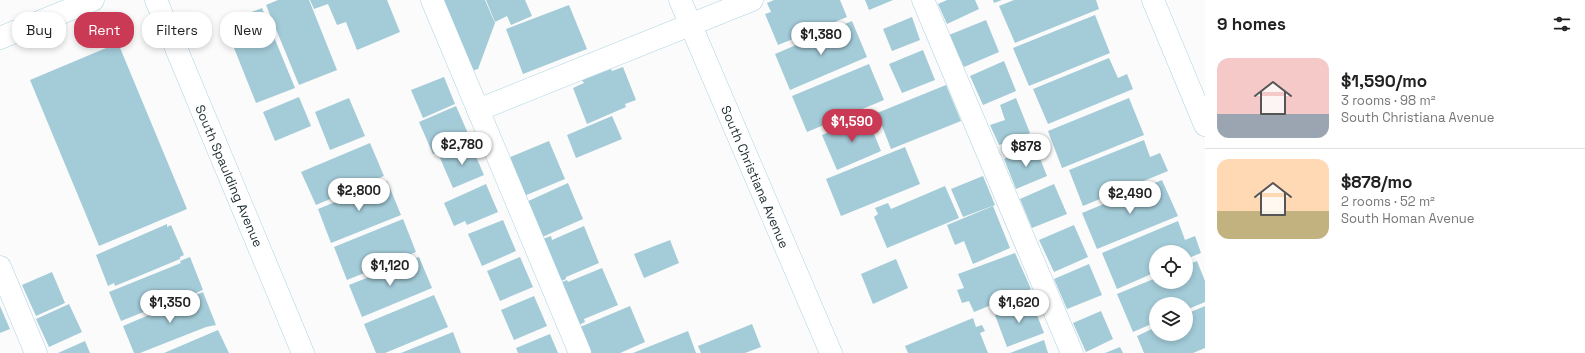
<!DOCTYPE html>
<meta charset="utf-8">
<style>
body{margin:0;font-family:"Space Grotesk",sans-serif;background:#f2f2f2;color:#222;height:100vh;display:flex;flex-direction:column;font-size:15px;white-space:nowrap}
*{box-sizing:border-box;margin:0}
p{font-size:13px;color:#767676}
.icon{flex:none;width:22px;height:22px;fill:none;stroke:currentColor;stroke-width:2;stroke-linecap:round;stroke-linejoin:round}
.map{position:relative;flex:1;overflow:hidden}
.drawer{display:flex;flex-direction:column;background:#fff;width:380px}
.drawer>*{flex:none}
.top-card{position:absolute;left:12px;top:12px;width:380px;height:36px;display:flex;gap:8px}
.fabs{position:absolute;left:1149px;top:245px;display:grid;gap:8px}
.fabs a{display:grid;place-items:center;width:44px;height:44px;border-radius:50%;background:#fff;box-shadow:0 2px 6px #0003;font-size:20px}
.price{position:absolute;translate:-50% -34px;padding:0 9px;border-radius:14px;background:#fff;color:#222;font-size:13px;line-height:26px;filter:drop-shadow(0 1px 2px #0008)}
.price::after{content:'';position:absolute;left:50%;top:24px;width:12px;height:9px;margin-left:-6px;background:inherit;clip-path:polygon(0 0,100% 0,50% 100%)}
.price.on{background:#ca3a55;color:#fff}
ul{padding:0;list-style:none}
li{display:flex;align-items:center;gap:12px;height:100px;padding:0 12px}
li+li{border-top:1px solid #e0e0e0}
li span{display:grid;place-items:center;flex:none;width:112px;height:80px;border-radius:12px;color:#555}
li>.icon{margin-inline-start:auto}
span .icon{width:48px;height:48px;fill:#fffc;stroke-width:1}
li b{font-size:17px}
h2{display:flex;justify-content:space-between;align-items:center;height:48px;padding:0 12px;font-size:17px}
.tag{padding:0 14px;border-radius:16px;background:#fff;box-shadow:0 2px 6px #0003;font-size:14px;line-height:36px}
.tag.on{background:#ca3a55;color:#fff}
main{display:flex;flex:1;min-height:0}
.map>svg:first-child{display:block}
</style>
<main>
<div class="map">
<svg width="1205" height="353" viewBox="0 0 1205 353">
<rect width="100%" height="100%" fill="#fbfbfb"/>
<g fill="#a3cbd8">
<path d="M 278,0 L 309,0 L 337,70 L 299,85 L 266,5 Z"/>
<path d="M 310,0 L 387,0 L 400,32 L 357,50 L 346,22 L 337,25 L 328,4 L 314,9 Z"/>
<path d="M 442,0 L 485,0 L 495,23 L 478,69 L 471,71 Z"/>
<path d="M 486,0 L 525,0 L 532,16 L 511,25 L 507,16 L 495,22 Z"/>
<path d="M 774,0 L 840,0 L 847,17 L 778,45 L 765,14 L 771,12 L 767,3 Z"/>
<path d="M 865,0 L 893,0 L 869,10 Z"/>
<path d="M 947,0 L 975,0 L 979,9 L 947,24 L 938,4 Z"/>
<path d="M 993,0 L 1002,0 L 994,3 Z"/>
<path d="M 1014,0 L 1096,0 L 1099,9 L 1015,43 L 999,6 Z"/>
<path d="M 569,5 L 587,49 L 523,74 L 506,29 Z"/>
<path d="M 262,8 L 295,88 L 256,103 L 224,23 Z"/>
<path d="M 1095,15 L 1110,53 L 1029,86 L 1013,48 Z"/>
<path d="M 912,17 L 920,40 L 892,51 L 883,29 Z"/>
<path d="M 986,20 L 999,52 L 964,67 L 949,35 Z"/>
<path d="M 852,21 L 867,57 L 790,90 L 775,54 Z"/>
<path d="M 118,43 L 187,209 L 99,246 L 30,80 Z"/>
<path d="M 923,50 L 935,80 L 902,93 L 889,64 Z"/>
<path d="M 1109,58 L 1118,78 L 1127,74 L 1133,89 L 1048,124 L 1033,89 Z"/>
<path d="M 1004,61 L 1016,91 L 983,105 L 970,76 Z"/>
<path d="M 869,64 L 884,100 L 807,132 L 792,96 Z"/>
<path d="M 623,67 L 636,100 L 625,104 L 626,107 L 587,124 L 573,88 L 584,83 L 582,80 L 611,69 L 612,71 Z"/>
<path d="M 444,77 L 455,104 L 423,118 L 411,90 Z"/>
<path d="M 946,85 L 961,121 L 891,149 L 877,113 Z"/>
<path d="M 299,97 L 311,126 L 275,141 L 263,112 Z"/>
<path d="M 349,98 L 365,136 L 330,150 L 315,112 Z"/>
<path d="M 1016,98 L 1030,133 L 999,145 L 990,125 L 1005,120 L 1000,105 Z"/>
<path d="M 1129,98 L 1144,135 L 1062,168 L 1048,131 Z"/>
<path d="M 456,106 L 470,138 L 433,154 L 419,122 Z"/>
<path d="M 612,116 L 622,139 L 576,158 L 567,135 Z"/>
<path d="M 867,117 L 881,151 L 837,170 L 822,135 Z"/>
<path d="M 1144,140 L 1150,157 L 1160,153 L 1168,171 L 1083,206 L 1069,170 Z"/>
<path d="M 549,141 L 565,179 L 524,196 L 508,158 Z"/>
<path d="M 370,143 L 384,176 L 316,205 L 301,172 Z"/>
<path d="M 471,145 L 484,175 L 453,188 L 440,158 Z"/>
<path d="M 1035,146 L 1047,176 L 1016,189 L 1004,159 Z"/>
<path d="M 905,147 L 920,184 L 841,216 L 826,179 Z"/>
<path d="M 983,176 L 995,205 L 963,217 L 951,189 Z"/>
<path d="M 1162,180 L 1178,216 L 1097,249 L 1082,213 Z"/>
<path d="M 387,181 L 401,215 L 331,243 L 318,209 Z"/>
<path d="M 568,183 L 583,219 L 540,238 L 524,203 Z"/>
<path d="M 486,184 L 498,212 L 467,225 L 465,221 L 454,226 L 444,203 Z"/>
<path d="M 1054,184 L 1067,214 L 1032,228 L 1020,199 Z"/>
<path d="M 945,186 L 959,218 L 887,248 L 874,217 L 878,214 L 875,208 L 888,203 L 891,209 Z"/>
<path d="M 993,206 L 1010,248 L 973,264 L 964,241 L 955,245 L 947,225 Z"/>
<path d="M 403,219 L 416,252 L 347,280 L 334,247 Z"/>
<path d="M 503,220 L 516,251 L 482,266 L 468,234 Z"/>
<path d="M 1178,221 L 1185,240 L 1195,236 L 1201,253 L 1186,259 L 1186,252 L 1156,252 L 1156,272 L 1117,289 L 1102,253 Z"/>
<path d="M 167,224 L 167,227 L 171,225 L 184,255 L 180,257 L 180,259 L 115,286 L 114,283 L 108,286 L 96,255 Z"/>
<path d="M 1074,225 L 1088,257 L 1054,272 L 1039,240 Z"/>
<path d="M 584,226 L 599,263 L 566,277 L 566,279 L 559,282 L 540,240 L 551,236 L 552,240 Z"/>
<path d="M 670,240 L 679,263 L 644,278 L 634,254 Z"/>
<path d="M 1015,253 L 1031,289 L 974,312 L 969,301 L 962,303 L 957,290 L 964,288 L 958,274 Z"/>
<path d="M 190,257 L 203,290 L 191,295 L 191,293 L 121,321 L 109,292 L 181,263 L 180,261 Z"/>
<path d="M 419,257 L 432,288 L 362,317 L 349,285 Z"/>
<path d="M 520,257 L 533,287 L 500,301 L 487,271 Z"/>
<path d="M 896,259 L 908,288 L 873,304 L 861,274 Z"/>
<path d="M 1197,261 L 1205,281 L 1205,302 L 1186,310 L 1186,304 L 1156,304 L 1156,322 L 1133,332 L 1117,294 L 1156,278 L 1156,282 L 1186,282 L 1186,265 Z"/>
<path d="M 1089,264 L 1102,295 L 1067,309 L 1054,279 Z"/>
<path d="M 602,268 L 618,305 L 584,319 L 585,322 L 577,326 L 560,283 L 567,280 L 568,282 Z"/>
<path d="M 52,272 L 65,303 L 36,316 L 22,285 Z"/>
<path d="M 203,292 L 216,325 L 206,327 L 140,353 L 134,353 L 123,326 Z"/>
<path d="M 434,295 L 448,327 L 385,353 L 376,353 L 364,324 Z"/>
<path d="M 534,296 L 547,326 L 514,340 L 501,310 Z"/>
<path d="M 1031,300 L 1044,333 L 1007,347 L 995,315 Z"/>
<path d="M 69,304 L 82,332 L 49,347 L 36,319 Z"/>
<path d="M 0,306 L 10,329 L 0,333 Z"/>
<path d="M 630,306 L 645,342 L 620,353 L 588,353 L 580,327 Z"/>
<path d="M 1205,306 L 1205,348 L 1193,353 L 1144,353 L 1137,336 L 1156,327 L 1156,334 L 1186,334 L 1186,314 Z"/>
<path d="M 1101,311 L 1113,339 L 1086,352 L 1073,323 Z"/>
<path d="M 973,318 L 976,327 L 982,325 L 985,331 L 980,333 L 988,353 L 908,353 L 905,346 Z"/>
<path d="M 752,324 L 761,347 L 745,353 L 701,353 L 698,346 Z"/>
<path d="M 218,330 L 229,353 L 164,353 Z"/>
<path d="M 688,331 L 696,353 L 633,353 Z"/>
<path d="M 453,332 L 461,353 L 401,353 Z"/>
<path d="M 550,334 L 558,353 L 518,353 L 516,348 Z"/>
<path d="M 1044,340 L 1048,353 L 1010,353 Z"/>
<path d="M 85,341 L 90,353 L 58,353 Z"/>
<path d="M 1120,347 L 1123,353 L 1105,353 Z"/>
</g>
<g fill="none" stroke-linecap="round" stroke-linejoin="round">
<defs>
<g id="minor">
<path d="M 156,0 L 303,353"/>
<path d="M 432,0 L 580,353"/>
<path d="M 680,0 L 831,353"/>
<path d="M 923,0 L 1072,353"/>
<path d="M 1153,0 L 1205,125"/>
<path d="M 478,110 L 752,0"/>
<path d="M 0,267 L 36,353"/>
</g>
<path id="major" d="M 0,38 L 93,0"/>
</defs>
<use href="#minor" stroke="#abd3e1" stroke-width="23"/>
<use href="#major" stroke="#abd3e1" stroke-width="23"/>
<use href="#minor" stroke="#fff" stroke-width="22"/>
<use href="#major" stroke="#fff" stroke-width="22"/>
</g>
<g text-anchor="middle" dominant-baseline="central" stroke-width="3" stroke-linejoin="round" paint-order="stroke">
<g font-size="13" fill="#1a2a2f" stroke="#fff">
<text transform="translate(229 176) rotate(67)">South Spaulding Avenue</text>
<text transform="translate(755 177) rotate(67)">South Christiana Avenue</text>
</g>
</g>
</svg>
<div class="fabs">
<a><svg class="icon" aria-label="locate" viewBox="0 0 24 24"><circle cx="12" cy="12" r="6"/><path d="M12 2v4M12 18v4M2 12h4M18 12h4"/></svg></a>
<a><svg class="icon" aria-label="layers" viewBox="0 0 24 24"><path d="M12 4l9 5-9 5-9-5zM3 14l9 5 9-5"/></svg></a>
</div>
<b class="price" style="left:821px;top:56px">$1,380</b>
<b class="price on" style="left:852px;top:143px">$1,590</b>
<b class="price" style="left:462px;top:166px">$2,780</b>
<b class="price" style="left:1026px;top:168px">$878</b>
<b class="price" style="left:359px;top:212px">$2,800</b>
<b class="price" style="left:1130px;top:215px">$2,490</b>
<b class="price" style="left:390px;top:287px">$1,120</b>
<b class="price" style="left:170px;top:324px">$1,350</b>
<b class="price" style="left:1019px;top:324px">$1,620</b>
<div class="top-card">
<a class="tag">Buy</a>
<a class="tag on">Rent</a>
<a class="tag">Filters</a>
<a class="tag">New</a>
</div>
</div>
<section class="drawer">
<h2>9 homes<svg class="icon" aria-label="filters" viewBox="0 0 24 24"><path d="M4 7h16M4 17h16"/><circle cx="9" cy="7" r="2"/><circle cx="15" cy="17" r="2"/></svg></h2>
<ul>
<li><span style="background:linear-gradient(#f6c9c9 70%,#9aa5b1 0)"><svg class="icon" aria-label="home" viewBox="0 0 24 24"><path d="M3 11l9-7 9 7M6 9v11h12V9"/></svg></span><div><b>$1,590/mo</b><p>3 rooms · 98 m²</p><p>South Christiana Avenue</p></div></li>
<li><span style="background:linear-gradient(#ffd9b3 65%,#c2b280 0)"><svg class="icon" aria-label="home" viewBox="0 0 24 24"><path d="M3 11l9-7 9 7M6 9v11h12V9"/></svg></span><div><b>$878/mo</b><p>2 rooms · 52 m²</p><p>South Homan Avenue</p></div></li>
</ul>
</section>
</main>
